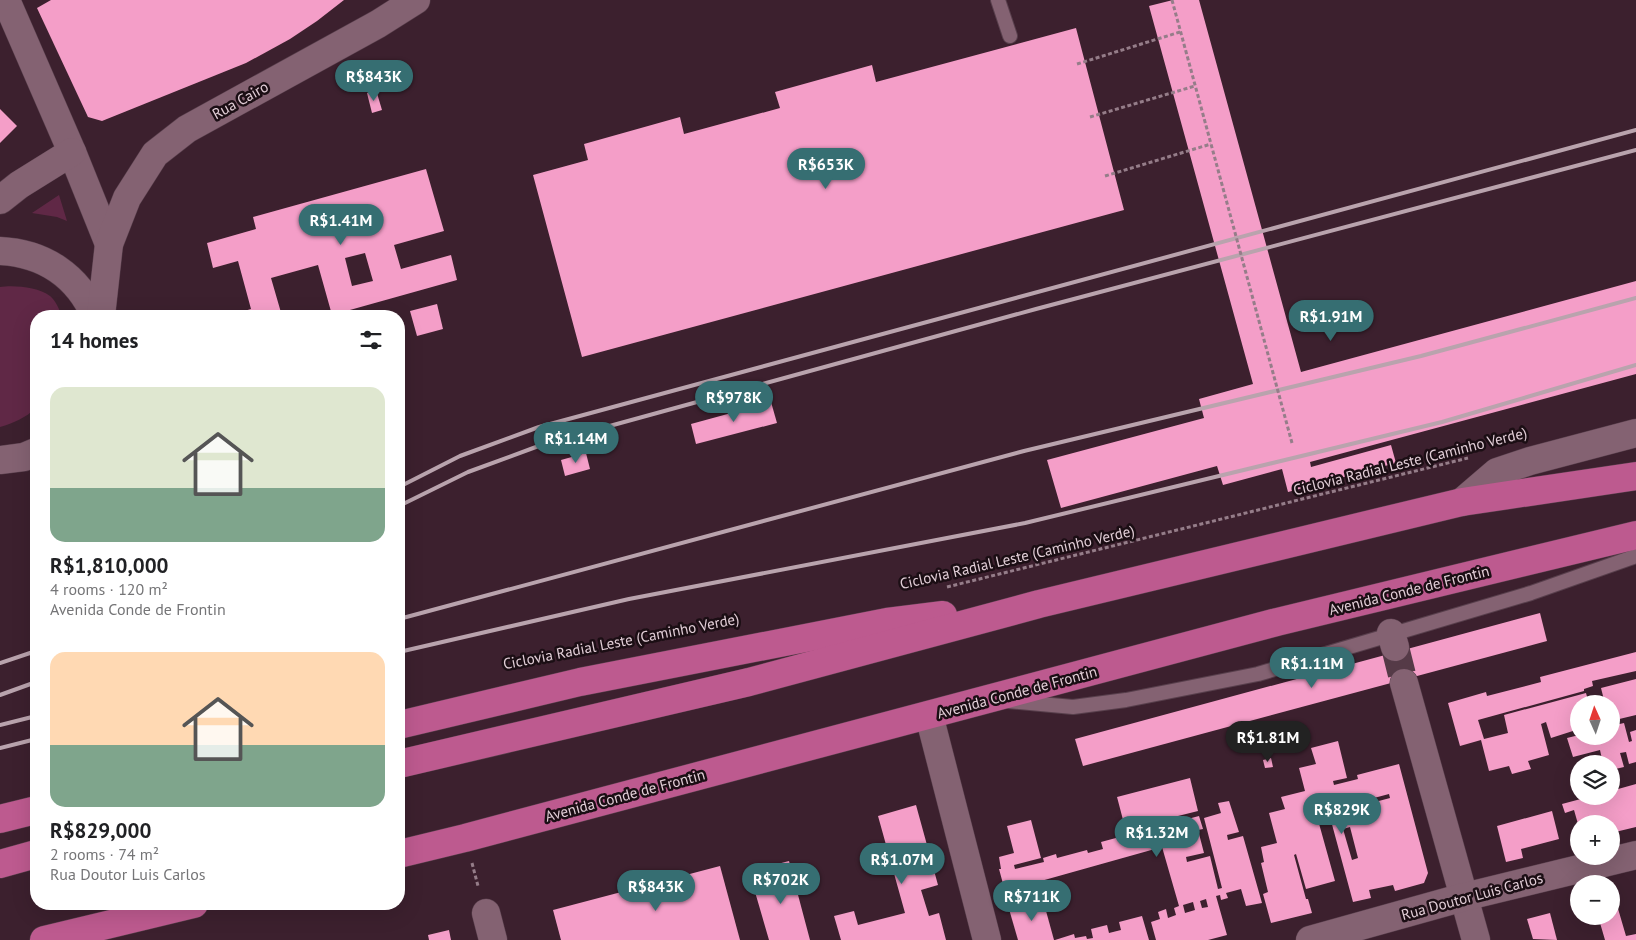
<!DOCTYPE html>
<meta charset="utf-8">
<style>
body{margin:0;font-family:"PT Sans",sans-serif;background:#f2f2f2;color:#202124;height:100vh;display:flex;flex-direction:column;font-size:19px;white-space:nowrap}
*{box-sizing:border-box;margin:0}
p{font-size:16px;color:#757577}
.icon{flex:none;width:28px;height:28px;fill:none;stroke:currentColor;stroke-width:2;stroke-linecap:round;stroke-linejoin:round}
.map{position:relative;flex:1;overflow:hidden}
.panel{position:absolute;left:30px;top:310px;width:375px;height:600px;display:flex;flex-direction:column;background:#fff;border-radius:20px;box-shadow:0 5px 20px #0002}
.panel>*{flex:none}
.needle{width:32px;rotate:357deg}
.controls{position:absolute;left:1570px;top:695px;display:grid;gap:10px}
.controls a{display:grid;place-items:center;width:50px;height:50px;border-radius:50%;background:#fff;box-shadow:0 5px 20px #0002;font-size:25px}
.price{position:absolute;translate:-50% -42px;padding:0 11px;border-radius:18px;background:#366e72;color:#fff;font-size:16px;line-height:32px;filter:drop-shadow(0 1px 2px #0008)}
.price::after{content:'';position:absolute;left:50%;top:30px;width:15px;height:11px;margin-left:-8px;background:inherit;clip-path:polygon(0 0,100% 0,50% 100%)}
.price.on{background:#222;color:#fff}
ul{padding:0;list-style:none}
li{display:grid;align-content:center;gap:10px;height:265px;padding:0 20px}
li span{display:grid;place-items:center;height:155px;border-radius:15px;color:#555}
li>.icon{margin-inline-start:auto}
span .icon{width:90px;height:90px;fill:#fffc;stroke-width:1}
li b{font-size:21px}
h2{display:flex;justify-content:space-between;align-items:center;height:60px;padding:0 20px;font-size:21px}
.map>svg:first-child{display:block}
</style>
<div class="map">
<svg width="1636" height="940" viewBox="0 0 1636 940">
<rect width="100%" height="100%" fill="#3c202e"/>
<g fill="#602846">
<path d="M 59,195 L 67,221 L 57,217 L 32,213 Z"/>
<path d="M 0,287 C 14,285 38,287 50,296 C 56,301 59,309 62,316 L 36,316 L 36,408 C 25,418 14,423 0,427 Z"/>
</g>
<g fill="#f49ec8" fill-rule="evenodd">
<path d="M 51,0 L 344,0 L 317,21 L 290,39 L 246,63 L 102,121 L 88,117 L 37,8 Z"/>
<path d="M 1173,0 L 1199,0 L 1301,372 L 1636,281 L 1636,374 L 1310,462 L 1311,467 L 1391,445 L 1396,463 L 1288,492 L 1282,469 L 1223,485 L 1217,466 L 1061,508 L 1047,460 L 1204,418 L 1199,399 L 1253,384 L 1149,6 Z"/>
<path d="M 1076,28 L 1124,210 L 582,357 L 533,175 L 588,160 L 584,144 L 680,117 L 684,134 L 780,108 L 775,92 L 872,65 L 876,82 Z"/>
<path d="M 376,90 L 382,110 L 372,113 L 367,93 Z"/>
<path d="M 0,109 L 17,126 L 0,143 Z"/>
<path d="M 426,169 L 444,231 L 394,245 L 401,269 L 451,255 L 457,280 L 332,315 L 318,265 L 271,278 L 282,316 L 227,316 L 251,309 L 238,261 L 213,268 L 207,243 L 256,229 L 253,217 ZM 365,253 L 373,281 L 352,286 L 345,258 Z"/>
<path d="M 437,304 L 443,329 L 417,336 L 410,311 Z"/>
<path d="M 771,402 L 777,423 L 696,444 L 691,424 Z"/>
<path d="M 586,453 L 590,469 L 565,476 L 561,460 Z"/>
<path d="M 1540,613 L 1547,641 L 1083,766 L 1075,739 Z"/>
<path d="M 1636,652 L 1636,671 L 1592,681 L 1593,686 L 1584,689 L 1584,691 L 1478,720 L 1484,739 L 1508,733 L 1504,715 L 1586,693 L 1589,704 L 1579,704 L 1579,713 L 1572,715 L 1576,730 L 1551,738 L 1546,722 L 1541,724 L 1549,755 L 1528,761 L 1531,769 L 1512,774 L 1509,766 L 1489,771 L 1481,740 L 1460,746 L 1448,703 L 1486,692 L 1487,696 L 1541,682 L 1540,677 Z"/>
<path d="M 1636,679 L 1636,715 L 1611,721 L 1611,704 L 1605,704 L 1601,688 Z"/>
<path d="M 1624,723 L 1629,742 L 1632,741 L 1630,732 L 1636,730 L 1636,762 L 1629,764 L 1626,752 L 1620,753 L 1624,767 L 1611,770 L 1611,764 L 1603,764 L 1600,750 L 1573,757 L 1567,738 L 1579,735 L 1611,736 L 1611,726 Z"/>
<path d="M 1338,741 L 1347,778 L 1333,781 L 1334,785 L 1358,779 L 1357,775 L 1399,764 L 1428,873 L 1424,883 L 1395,891 L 1393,885 L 1369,890 L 1371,898 L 1353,902 L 1330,817 L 1318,820 L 1335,881 L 1306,889 L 1296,854 L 1294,855 L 1306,899 L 1308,899 L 1312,913 L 1271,923 L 1263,894 L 1268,892 L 1261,863 L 1264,862 L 1261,847 L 1277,843 L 1269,813 L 1285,809 L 1281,797 L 1305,791 L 1299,768 L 1316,764 L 1311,748 ZM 1389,794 L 1390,798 L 1345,810 L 1347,816 L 1342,817 L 1340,807 ZM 1350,827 L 1358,858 L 1352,860 L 1343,829 Z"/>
<path d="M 1271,758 L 1273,767 L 1265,768 L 1263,760 Z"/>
<path d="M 1190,778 L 1198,811 L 1174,817 L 1176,822 L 1199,816 L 1203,829 L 1198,830 L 1204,853 L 1186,857 L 1187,862 L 1210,856 L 1218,889 L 1222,888 L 1204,818 L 1221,813 L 1218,803 L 1229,801 L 1239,832 L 1227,835 L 1228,840 L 1243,836 L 1262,903 L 1246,906 L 1241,889 L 1226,893 L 1228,898 L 1221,900 L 1220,895 L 1216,896 L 1227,935 L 1208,940 L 1156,940 L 1151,922 L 1160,919 L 1158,912 L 1166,909 L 1168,918 L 1176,915 L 1174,908 L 1179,906 L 1162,847 L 1005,891 L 999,869 L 1001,869 L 999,857 L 1014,853 L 1007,826 L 1031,820 L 1041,858 L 1014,865 L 1015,869 L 1044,862 L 1043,858 L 1056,854 L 1057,858 L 1087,850 L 1088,853 L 1103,849 L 1101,842 L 1127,835 L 1117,797 ZM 1206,899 L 1208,907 L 1202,908 L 1200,901 ZM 1193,902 L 1195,910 L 1185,913 L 1183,905 Z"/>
<path d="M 1636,784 L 1636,827 L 1611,833 L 1611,824 L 1578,824 L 1574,810 L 1565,813 L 1562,804 L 1592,796 L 1611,796 L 1611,791 Z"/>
<path d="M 916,805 L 938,885 L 921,890 L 929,916 L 939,913 L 946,940 L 841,940 L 834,916 L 854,911 L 858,925 L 905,913 L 878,816 Z"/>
<path d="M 1552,811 L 1559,839 L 1521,849 L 1523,858 L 1506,862 L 1497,826 Z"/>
<path d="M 789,861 L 810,940 L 769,940 L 753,885 L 769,880 L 766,867 Z"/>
<path d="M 720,866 L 740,940 L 561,940 L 553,910 Z"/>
<path d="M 1614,895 L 1626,936 L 1636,934 L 1636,940 L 1605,940 L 1598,916 L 1611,916 L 1611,896 Z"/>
<path d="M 1043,900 L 1054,940 L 1018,940 L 1009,909 Z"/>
<path d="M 1550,913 L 1557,940 L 1533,939 L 1527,919 Z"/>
<path d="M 1142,916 L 1149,940 L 1055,940 L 1074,934 L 1075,938 L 1086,936 L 1087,939 L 1093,938 L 1091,929 L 1107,925 L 1109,933 L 1121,930 L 1119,922 Z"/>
<path d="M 449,930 L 451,940 L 429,940 L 428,935 Z"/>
</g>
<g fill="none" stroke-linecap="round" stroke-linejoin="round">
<path stroke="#553a47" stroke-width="28" stroke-dasharray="28 14" stroke-linecap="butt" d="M 1395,647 L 1404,683"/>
<defs>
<g id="service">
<path d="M 998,0 L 1010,36"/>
<path d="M 1008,701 L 1073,707 L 1126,700 L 1258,674 L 1531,593 L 1636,556"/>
</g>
<g id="minor">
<path d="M 6,0 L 72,152 L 109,244"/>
<path d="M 0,200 L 19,185 L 72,152"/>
<path d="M 1391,633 L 1395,647"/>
<path d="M 1404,683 L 1476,940"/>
<path d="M 486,913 L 493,940"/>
<path d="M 1310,940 L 1464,897 L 1636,855"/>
</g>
<g id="tertiary">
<path d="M 0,251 C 44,253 78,276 95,316"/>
<path d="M 101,316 L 109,244 L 127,198 L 155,154 L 187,129 L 378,24 L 416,0"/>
<path d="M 0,460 L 24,457 L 36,452"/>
<path d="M 1462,502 L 1497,472 L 1530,461 L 1636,433"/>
<path d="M 929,715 L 987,940"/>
</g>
<g id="trunk">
<path d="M 399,725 L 580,682 L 887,622 L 943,615"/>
<path d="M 399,764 L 749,682 L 1039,604 L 1462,502 L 1636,476"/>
<path d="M 0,819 L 36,810"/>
<path d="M 399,854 L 465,838 L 1277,622 L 1636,535"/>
<path d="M 0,864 L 36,854"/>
<path d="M 44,940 L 194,904"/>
</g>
</defs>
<use href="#service" stroke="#583f4c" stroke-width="16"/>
<use href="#minor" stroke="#583f4c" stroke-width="29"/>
<use href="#tertiary" stroke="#583f4c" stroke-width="29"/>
<use href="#trunk" stroke="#583f4c" stroke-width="29"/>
<g stroke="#957d89" stroke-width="3" stroke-dasharray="4 2.5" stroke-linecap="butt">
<path d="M 1077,64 L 1180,32"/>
<path d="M 1090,117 L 1195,86"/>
<path d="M 1105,176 L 1211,144"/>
<path d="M 947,587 L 1468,458"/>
<path d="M 472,863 L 478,886"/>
</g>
<use href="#service" stroke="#846272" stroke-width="14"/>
<use href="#minor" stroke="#846272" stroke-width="28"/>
<use href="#tertiary" stroke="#846272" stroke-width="28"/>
<use href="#trunk" stroke="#bd5a8f" stroke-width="28"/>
<g stroke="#b9a3ad" stroke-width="4">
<path d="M 399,487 L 460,456 L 539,427 L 1636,130"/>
<path d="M 399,506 L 468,472 L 544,444 L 1036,309 L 1636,150"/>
<path d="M 399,619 L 1024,451 L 1421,356 L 1636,298"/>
<path d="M 399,652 L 629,599 L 1025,523 L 1442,422 L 1636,365"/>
<path d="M 0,663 L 36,651"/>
<path d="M 0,695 L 36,682"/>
<path d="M 0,725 L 36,716"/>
<path d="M 0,748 L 36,739"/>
</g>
<path stroke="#957d89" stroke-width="3" stroke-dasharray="4 2.5" stroke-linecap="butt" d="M 1172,0 L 1292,443"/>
</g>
<g text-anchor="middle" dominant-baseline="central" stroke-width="5" stroke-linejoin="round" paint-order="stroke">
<g font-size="15" fill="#e2ced7" stroke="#1b0e14">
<text transform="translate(240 100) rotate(-29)">Rua Cairo</text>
<text transform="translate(1410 461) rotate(-14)">Ciclovia Radial Leste (Caminho Verde)</text>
<text transform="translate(1017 557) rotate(-13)">Ciclovia Radial Leste (Caminho Verde)</text>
<text transform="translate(1409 590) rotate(-14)">Avenida Conde de Frontin</text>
<text transform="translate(621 641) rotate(-11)">Ciclovia Radial Leste (Caminho Verde)</text>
<text transform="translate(1017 692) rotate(-15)">Avenida Conde de Frontin</text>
<text transform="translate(625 795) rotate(-15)">Avenida Conde de Frontin</text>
<text transform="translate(1472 896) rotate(-15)">Rua Doutor Luis Carlos</text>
</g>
</g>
</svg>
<div class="controls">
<a><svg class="needle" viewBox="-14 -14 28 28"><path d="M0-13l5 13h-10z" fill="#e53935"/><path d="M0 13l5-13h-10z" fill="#757577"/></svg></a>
<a><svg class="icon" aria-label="layers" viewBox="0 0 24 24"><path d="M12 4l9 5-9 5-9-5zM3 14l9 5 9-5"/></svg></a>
<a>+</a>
<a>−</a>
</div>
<b class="price" style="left:374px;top:102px">R$843K</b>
<b class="price" style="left:826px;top:190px">R$653K</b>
<b class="price" style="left:341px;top:246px">R$1.41M</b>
<b class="price" style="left:1331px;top:342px">R$1.91M</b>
<b class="price" style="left:734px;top:423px">R$978K</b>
<b class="price" style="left:576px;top:464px">R$1.14M</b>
<b class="price" style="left:1312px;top:689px">R$1.11M</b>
<b class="price on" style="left:1268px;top:763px">R$1.81M</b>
<b class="price" style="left:1342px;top:835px">R$829K</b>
<b class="price" style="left:1157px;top:858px">R$1.32M</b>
<b class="price" style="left:902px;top:885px">R$1.07M</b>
<b class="price" style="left:781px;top:905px">R$702K</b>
<b class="price" style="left:656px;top:912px">R$843K</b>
<b class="price" style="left:1032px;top:922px">R$711K</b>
<section class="panel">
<h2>14 homes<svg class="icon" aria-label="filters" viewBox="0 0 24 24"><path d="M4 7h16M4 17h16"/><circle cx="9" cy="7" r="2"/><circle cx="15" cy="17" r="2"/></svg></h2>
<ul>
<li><span style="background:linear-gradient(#dfe7d0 65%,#7fa58c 0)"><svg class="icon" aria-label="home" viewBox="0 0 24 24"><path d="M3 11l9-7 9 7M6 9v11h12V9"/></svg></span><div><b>R$1,810,000</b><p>4 rooms · 120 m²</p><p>Avenida Conde de Frontin</p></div></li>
<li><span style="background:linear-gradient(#ffd9b3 60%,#7fa58c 0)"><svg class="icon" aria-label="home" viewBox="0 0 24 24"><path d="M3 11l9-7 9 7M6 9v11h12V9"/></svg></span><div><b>R$829,000</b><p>2 rooms · 74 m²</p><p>Rua Doutor Luis Carlos</p></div></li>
</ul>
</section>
</div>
